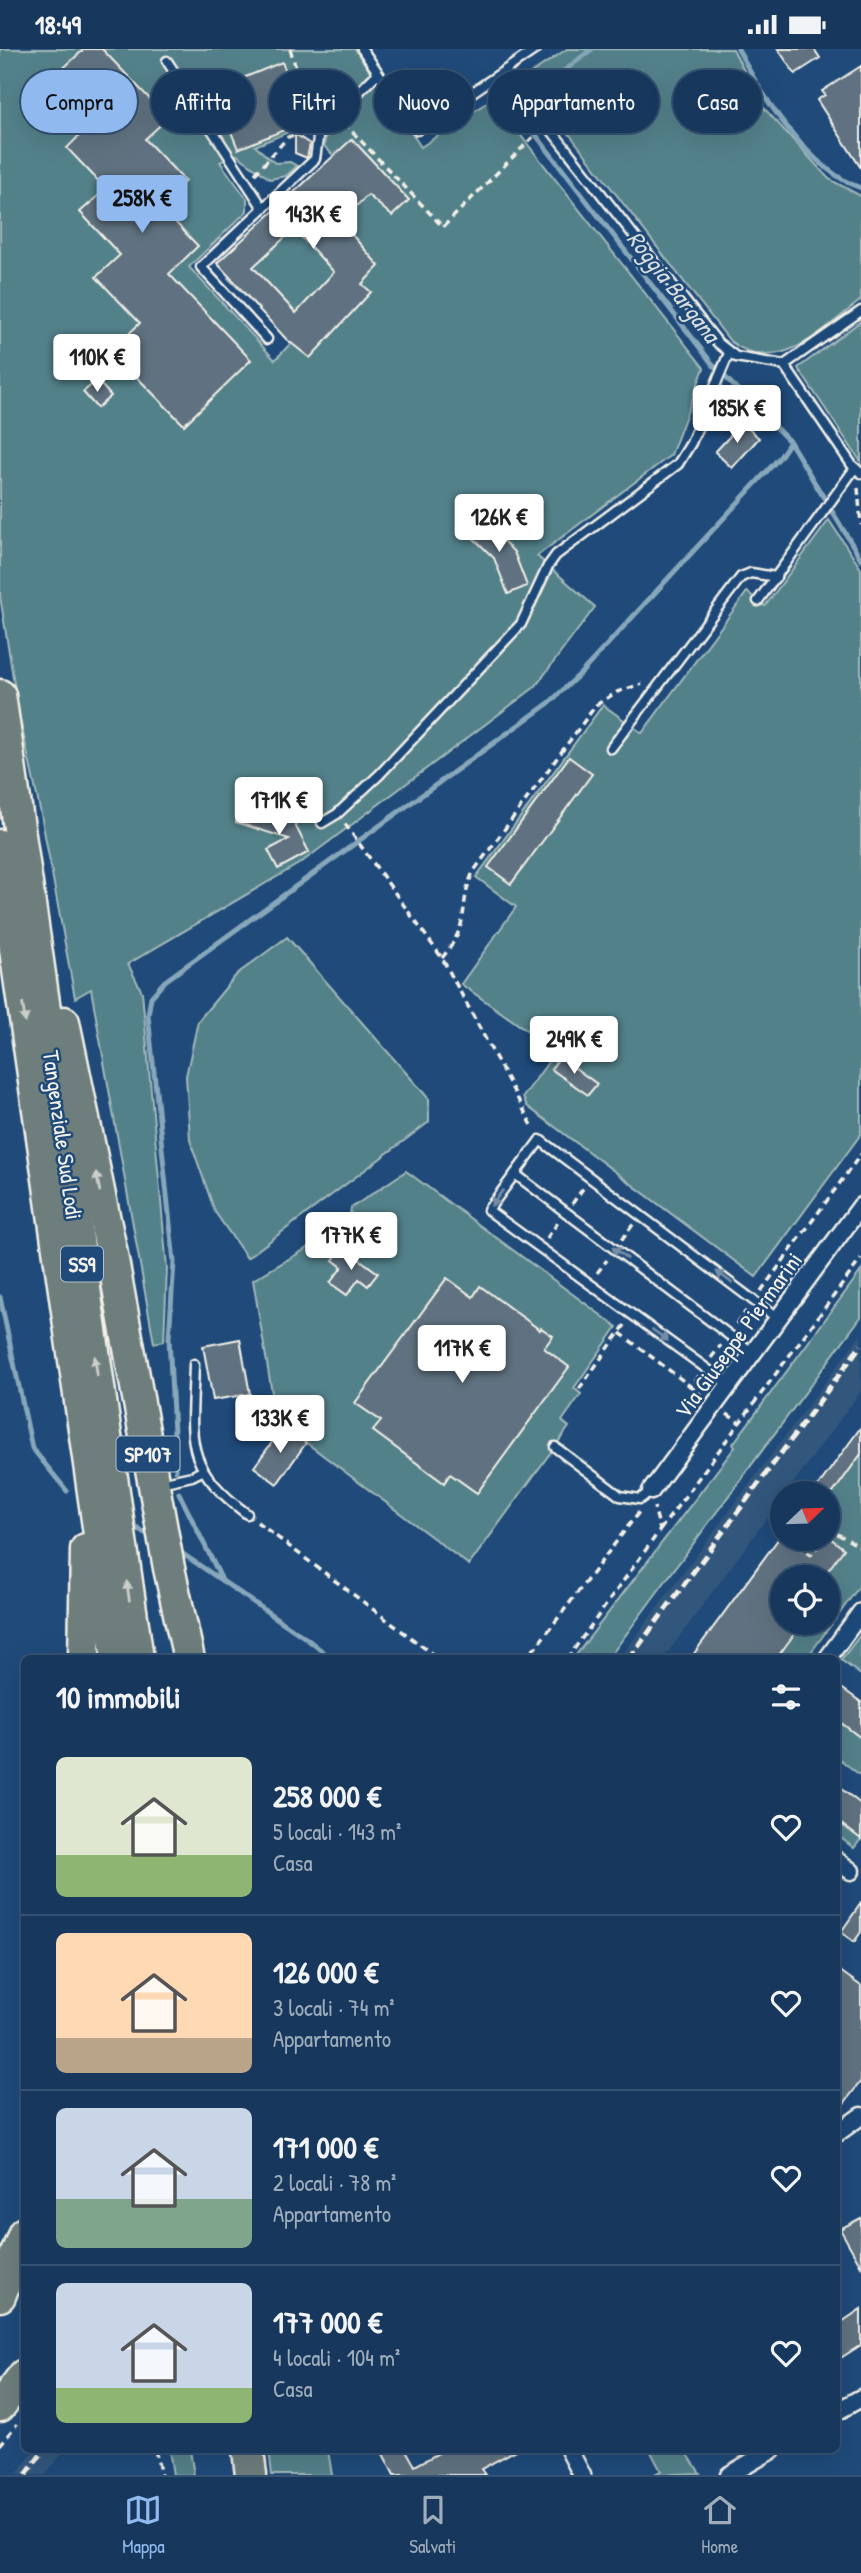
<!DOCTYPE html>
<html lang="it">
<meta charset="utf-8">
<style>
body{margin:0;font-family:"Patrick Hand",sans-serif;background:#203f62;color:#f1f3f6;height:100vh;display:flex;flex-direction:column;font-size:26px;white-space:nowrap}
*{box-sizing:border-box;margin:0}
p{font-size:23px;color:#9eacbb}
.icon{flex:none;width:38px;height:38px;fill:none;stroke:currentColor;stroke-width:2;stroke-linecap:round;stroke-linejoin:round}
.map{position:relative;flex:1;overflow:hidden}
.sheet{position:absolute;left:21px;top:1606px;width:819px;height:798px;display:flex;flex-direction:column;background:#17385c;border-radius:10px;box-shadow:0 7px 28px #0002,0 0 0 2px #365272}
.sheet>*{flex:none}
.banner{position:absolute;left:21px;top:21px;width:819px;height:63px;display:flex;gap:14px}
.needle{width:46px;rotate:67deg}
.fabs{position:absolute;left:770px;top:1432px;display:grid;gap:14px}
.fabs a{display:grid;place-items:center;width:70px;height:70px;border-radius:50%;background:#17385c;box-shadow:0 7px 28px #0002,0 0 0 2px #365272;font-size:35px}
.price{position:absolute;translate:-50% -60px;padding:0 16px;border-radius:7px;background:#fff;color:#222;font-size:23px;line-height:46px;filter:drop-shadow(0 2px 4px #0008)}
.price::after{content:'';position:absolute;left:50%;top:42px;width:21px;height:16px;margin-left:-10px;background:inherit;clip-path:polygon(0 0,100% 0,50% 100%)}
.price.active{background:#90b9f0;color:#111}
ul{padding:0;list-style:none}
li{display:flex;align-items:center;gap:21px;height:175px;padding:0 35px}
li+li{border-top:2px solid #365272}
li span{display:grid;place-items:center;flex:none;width:196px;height:140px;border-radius:10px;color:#555}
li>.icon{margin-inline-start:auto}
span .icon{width:84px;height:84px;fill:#fffc;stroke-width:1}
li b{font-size:30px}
h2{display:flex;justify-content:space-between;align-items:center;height:84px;padding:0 35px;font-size:30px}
.chip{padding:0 24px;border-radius:32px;background:#17385c;box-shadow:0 7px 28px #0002,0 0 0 2px #365272;font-size:24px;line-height:63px}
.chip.active{background:#90b9f0;color:#111}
.status{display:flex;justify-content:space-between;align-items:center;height:49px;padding:0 35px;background:#17385c;direction:ltr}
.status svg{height:19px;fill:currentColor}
.menu{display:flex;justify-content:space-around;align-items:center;height:98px;border-top:2px solid #365272;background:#17385c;font-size:19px;color:#9eacbb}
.menu a{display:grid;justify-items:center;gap:4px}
.menu .active{color:#90b9f0}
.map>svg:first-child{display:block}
</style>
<div class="status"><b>18:49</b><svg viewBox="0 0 49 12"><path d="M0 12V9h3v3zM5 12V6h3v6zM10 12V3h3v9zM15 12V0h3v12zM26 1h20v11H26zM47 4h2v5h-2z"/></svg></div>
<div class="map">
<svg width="861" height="2426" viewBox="0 0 861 2426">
<rect width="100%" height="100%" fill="#1f4a7a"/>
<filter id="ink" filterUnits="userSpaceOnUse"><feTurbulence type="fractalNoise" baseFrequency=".0143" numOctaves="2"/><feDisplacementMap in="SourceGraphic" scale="14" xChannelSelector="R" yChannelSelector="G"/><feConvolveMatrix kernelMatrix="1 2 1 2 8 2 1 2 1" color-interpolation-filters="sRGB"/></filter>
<g filter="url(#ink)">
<g fill="#32567c">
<path d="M 861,1285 L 861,1342 L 786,1444 L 782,1444 L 782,1449 L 663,1610 L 619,1610 Z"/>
<path d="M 35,2401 L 64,2401 L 46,2426 L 16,2426 Z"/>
</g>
<g fill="#52818a" stroke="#a3b9b9" stroke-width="2" fill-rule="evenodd">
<path d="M 0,0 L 355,0 L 421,98 L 492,50 L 704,319 L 671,406 L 537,507 L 595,558 L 535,638 L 302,813 L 128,915 L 142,943 L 167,1219 L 164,1292 L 154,1294 L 91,940 L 75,949 L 41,765 L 19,666 L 0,547 ZM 312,73 L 326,87 L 324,97 L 334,107 L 228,229 L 292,293 L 275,311 L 189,218 L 247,162 L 247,150 L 220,113 L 237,106 L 270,130 L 286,127 L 297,117 L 290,113 L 275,114 L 255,97 Z"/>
<path d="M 567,0 L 733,0 L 762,57 L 829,130 L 861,147 L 861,251 C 824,279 778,330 730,292 L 525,28 Z"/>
<path d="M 861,272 L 861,413 L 798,319 Z"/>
<path d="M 829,471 L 861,520 L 861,1085 L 756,1228 L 527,1057 L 523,1048 L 556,1002 L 461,935 L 516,858 L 476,828 L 603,656 L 642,684 L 747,543 L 765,557 Z"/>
<path d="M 287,888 L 429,1050 L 429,1073 L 247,1209 L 215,1163 L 190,1091 L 186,1027 L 198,972 L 237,925 Z"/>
<path d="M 406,1122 L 617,1278 L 574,1339 L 581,1345 L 562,1372 L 569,1378 L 469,1516 L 284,1377 L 276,1368 L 253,1231 L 348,1175 L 351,1159 Z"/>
<path d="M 861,1222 L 861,1268 L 633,1576 L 608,1610 L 573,1610 L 735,1398 L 733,1395 Z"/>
<path d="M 861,1405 L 861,1535 L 806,1610 L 710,1610 L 799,1489 L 828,1489 L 828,1450 ZM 782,1528 L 828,1528 L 828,1573 L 782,1573 Z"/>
<path d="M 861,1585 L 861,1626 L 841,1611 Z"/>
<path d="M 836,1670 L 861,1689 L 861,1727 L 837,1708 Z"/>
<path d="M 836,1771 L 861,1790 L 854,1799 L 837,1786 Z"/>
<path d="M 169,2401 L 190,2401 L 194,2426 L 173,2426 Z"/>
<path d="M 269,2401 L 328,2401 L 332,2426 L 272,2426 Z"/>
<path d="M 650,2401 L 685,2401 L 700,2424 L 653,2426 L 661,2422 Z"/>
</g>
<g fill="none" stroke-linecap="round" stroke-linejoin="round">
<g stroke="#87a7ba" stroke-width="5">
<path d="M 592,0 L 522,55 L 519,64 L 714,317 L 790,393 L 861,510"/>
<path d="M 738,0 C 762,48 809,121 861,139"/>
<path d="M 0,1248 L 32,1399 L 67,1442"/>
<path d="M 176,1421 L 169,1289 L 174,1213 L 148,966 L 151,948 L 165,932 L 549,654 L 581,624 L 780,408 L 790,393"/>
<path d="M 179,1444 L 221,1529"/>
<path d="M 131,1476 L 145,1484"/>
<path d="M 183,1505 L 307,1590 L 332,1610"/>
</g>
</g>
<g fill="#607281" stroke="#f4f1e8" stroke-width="2" fill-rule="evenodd">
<path d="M 84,0 L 102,0 L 168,69 L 145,90 L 185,132 L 159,156 L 198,197 L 169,225 L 251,311 L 184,376 L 111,302 L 140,274 L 96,228 L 120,206 L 80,163 L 106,140 L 67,99 L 79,87 L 38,43 Z"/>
<path d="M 778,0 L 814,0 L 820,9 L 795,25 Z"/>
<path d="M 282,13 L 306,72 L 238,100 L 214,41 Z"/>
<path d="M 861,17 L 861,119 L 817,51 L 825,46 L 822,42 Z"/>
<path d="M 295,85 L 310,95 L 307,109 L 295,104 Z"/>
<path d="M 352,90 L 409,151 L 392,167 L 368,146 L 340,172 L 379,217 L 362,235 L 371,243 L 310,309 L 286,290 L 217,214 ZM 294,180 L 334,223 L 296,264 L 253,218 Z"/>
<path d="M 97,331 L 111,347 L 97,359 L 83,343 Z"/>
<path d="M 742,374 L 759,389 L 732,419 L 715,403 Z"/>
<path d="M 478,466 L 514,503 L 527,537 L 508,545 L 494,509 L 465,481 Z"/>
<path d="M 569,708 L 592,725 L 511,835 L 488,818 Z"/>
<path d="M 238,765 L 272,770 L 291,768 L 309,803 L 278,820 L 268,801 L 289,790 L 236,773 Z"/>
<path d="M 560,1008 L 597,1035 L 588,1046 L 551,1020 Z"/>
<path d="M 343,1198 L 378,1224 L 368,1237 L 359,1230 L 347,1246 L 330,1234 L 342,1218 L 333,1211 Z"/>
<path d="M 447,1229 L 473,1248 L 480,1237 L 540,1281 L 541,1279 L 553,1287 L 544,1299 L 569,1318 L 477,1444 L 450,1425 L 444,1434 L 373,1382 L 381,1372 L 355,1354 Z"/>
<path d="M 240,1290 L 250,1345 L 213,1351 L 203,1297 Z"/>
<path d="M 284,1377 L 306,1394 L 277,1435 L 254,1418 Z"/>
<path d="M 861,1378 L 861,1405 L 833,1444 L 813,1444 Z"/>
<path d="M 779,1489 L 830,1489 L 844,1500 L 823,1528 L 782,1528 L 782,1573 L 803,1573 L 776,1610 L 690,1610 Z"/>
<path d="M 836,1635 L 861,1653 L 861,1689 L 836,1670 Z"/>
<path d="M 836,1736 L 861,1755 L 861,1790 L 836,1771 Z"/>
<path d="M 861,1854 L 861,1883 L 854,1893 L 841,1883 Z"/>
<path d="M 836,1919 L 861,1937 L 861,2032 L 836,2065 Z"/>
<path d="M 861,2169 L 861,2217 L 840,2180 Z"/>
<path d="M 861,2260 L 861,2296 L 836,2312 L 836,2277 Z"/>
<path d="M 381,2401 L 406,2401 L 415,2417 L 444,2401 L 516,2401 L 481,2420 L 485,2426 L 394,2426 Z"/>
</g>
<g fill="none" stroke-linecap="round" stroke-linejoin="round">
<defs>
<g id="lane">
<path d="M 362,0 L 417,81 L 536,0"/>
<path d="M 167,12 L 263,159"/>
<path d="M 505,22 L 718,294 L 736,308 L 784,316 L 861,262"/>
<path d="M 267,290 L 201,218 L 315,110 L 319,82 L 378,24"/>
<path d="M 784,316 L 852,416 L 861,424"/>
<path d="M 758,552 L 855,419"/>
<path d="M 611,699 L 741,528 L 751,524 L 776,528"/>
<path d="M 322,774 L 337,765 L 379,726 L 521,575 L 548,517 L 556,506 L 678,415 L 691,394 L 729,304"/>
<path d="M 515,1125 L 753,1304"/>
<path d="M 194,1315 C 192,1391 181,1415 247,1465"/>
<path d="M 729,1336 L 488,1161 L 540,1091 L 778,1270"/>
<path d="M 555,1398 L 620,1447 L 640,1450 L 651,1442"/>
<path d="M 160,1434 L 192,1427 L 202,1422"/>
</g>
<g id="street">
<path d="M 651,1442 L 861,1157"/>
<path d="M 827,1610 L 861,1563"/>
<path d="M 836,1811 L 851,1822"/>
<path d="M 836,2085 L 861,2067"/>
<path d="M 836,2363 L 861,2349"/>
<path d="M 569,2401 L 582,2426"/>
<path d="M 729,2426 L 772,2401"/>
</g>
<g id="highway">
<path d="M 0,646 L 138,1610"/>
<path d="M 0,796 L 117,1610"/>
<path d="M 64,973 L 111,1200 L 169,1519 L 189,1610"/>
<path d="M 84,1610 L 86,1500"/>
<path d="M 0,2247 L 24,2184"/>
<path d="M 0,2357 L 24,2326"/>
<path d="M 248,2401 L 251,2426"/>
</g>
</defs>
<use href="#lane" stroke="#f4f1e8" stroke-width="13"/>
<use href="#street" stroke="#f4f1e8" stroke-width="21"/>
<use href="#highway" stroke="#f4f1e8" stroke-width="35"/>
<g stroke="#f4f1e8" stroke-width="3.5" stroke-dasharray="7 5" stroke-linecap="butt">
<path d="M 290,0 L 297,22 L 329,58"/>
<path d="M 301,27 L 311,20"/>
<path d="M 344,74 L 443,178 L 539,82"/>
<path d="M 255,125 L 288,88 L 307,82"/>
<path d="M 858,439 L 861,476"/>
<path d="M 345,775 L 442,909 L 534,1080"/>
<path d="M 442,909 C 473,871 457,860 473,823 L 596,656 L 617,643 L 642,635"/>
<path d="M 572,1155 L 584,1138"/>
<path d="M 547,1189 L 559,1172"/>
<path d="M 622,1191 L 634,1174"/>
<path d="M 597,1224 L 607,1211"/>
<path d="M 761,1242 L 861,1105"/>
<path d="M 736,1275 L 746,1262"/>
<path d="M 620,1284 L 690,1337"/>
<path d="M 711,1309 L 721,1296"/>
<path d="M 699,1327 L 690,1337 L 701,1346"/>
<path d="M 579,1340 L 625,1276"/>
<path d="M 727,1365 L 740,1374"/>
<path d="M 257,1473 L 439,1610"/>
<path d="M 774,1478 L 782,1484"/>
<path d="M 660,1481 L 861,1210"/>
<path d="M 828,1484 L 830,1481 L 861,1498"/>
<path d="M 788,1489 L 811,1506 L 824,1489"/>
<path d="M 523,1610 L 536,1598 L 639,1463"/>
<path d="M 567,1610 L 660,1481 L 654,1458"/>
<path d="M 0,2396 L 17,2375"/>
<path d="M 155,2401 L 161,2426"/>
</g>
<use href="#lane" stroke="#1f4a7a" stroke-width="8"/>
<use href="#street" stroke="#1f4a7a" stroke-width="16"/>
<use href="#highway" stroke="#6d7e7c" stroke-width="30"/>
<g stroke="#f4f1e8" stroke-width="5" stroke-dasharray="10 5" stroke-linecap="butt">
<path d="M 629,1610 L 861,1296"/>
<path d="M 26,2426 L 44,2401"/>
</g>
</g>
<defs><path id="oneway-solid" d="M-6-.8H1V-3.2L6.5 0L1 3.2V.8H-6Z" transform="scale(1.75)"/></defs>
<g fill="#cccec8">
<use href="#oneway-solid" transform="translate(24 964) rotate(82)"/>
<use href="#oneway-solid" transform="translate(98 1133) rotate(-101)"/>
<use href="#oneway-solid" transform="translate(96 1317) rotate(-98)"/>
<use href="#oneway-solid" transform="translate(128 1542) rotate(-98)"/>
</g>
<g fill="#748da6">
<use href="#oneway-solid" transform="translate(497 1149) rotate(127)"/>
<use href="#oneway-solid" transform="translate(620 1204) rotate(-143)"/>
<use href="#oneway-solid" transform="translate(724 1228) rotate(-143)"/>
<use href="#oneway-solid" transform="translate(660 1286) rotate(36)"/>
</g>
</g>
<g text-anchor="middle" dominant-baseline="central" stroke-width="5" stroke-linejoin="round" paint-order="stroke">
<g fill="#1f4a7a" stroke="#b4bfc7" stroke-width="2">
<rect x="61" y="1197.5" width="42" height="35" rx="5"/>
<rect x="116.5" y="1387.5" width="63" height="35" rx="5"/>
</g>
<g font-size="21" font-weight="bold" fill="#f4f1e8">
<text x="82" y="1215">SS9</text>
<text x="148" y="1405">SP107</text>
</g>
<g font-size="23" fill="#f4f1e8" stroke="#1f4a7a">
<text transform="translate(63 1086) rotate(82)">Tangenziale Sud Lodi</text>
<text transform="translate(738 1286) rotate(-54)">Via Giuseppe Piermarini</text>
</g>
<g font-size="24" font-style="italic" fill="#d9dedc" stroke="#1f4a7a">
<text transform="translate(674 237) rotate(52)">Roggia Bargana</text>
</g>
</g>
</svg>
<div class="fabs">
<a><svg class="needle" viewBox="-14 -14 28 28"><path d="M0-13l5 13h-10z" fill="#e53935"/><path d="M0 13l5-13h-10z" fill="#9eacbb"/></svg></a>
<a><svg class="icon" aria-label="locate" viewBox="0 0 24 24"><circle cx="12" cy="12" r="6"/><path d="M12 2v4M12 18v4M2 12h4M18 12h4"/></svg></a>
</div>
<b class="price active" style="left:142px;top:186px">258K €</b>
<b class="price" style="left:313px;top:202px">143K €</b>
<b class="price" style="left:97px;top:345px">110K €</b>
<b class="price" style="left:737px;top:396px">185K €</b>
<b class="price" style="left:499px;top:505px">126K €</b>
<b class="price" style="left:279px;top:788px">171K €</b>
<b class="price" style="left:574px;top:1027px">249K €</b>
<b class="price" style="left:351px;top:1223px">177K €</b>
<b class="price" style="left:462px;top:1336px">117K €</b>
<b class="price" style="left:280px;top:1406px">133K €</b>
<div class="banner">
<a class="chip active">Compra</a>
<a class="chip">Affitta</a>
<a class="chip">Filtri</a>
<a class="chip">Nuovo</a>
<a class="chip">Appartamento</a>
<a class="chip">Casa</a>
</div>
<section class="sheet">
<h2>10 immobili<svg class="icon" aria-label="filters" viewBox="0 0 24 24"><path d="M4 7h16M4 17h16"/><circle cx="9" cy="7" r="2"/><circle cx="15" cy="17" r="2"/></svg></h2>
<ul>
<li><span style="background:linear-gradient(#dfe7d0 70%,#8fb573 0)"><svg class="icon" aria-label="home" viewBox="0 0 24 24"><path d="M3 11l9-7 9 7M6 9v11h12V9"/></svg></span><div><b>258 000 €</b><p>5 locali · 143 m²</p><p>Casa</p></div><svg class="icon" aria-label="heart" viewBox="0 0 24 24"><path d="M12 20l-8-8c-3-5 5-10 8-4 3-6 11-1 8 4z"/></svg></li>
<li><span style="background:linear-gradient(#ffd9b3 75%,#b9a48a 0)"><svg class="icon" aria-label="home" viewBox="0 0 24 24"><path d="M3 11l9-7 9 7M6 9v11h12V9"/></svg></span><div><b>126 000 €</b><p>3 locali · 74 m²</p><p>Appartamento</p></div><svg class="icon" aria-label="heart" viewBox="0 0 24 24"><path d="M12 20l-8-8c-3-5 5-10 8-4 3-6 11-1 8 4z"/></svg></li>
<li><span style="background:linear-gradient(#c9d6e8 65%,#7fa58c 0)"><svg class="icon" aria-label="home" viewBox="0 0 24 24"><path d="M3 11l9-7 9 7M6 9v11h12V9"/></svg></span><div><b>171 000 €</b><p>2 locali · 78 m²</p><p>Appartamento</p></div><svg class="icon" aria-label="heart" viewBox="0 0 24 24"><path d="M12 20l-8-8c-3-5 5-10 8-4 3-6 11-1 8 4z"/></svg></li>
<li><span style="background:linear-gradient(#c9d6e8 75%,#8fb573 0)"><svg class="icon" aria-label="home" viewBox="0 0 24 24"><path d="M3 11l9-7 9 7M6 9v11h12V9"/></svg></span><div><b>177 000 €</b><p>4 locali · 104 m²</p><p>Casa</p></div><svg class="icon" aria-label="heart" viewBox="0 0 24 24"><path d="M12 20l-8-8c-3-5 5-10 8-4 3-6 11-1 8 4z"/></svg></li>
</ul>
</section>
</div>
<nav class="menu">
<a class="active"><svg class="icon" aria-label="map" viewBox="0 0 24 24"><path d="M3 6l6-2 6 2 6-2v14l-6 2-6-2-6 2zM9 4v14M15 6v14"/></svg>Mappa</a>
<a><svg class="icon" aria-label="saved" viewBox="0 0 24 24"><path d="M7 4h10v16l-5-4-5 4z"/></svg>Salvati</a>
<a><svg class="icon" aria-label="home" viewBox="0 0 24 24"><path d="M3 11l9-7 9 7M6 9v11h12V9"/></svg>Home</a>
</nav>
